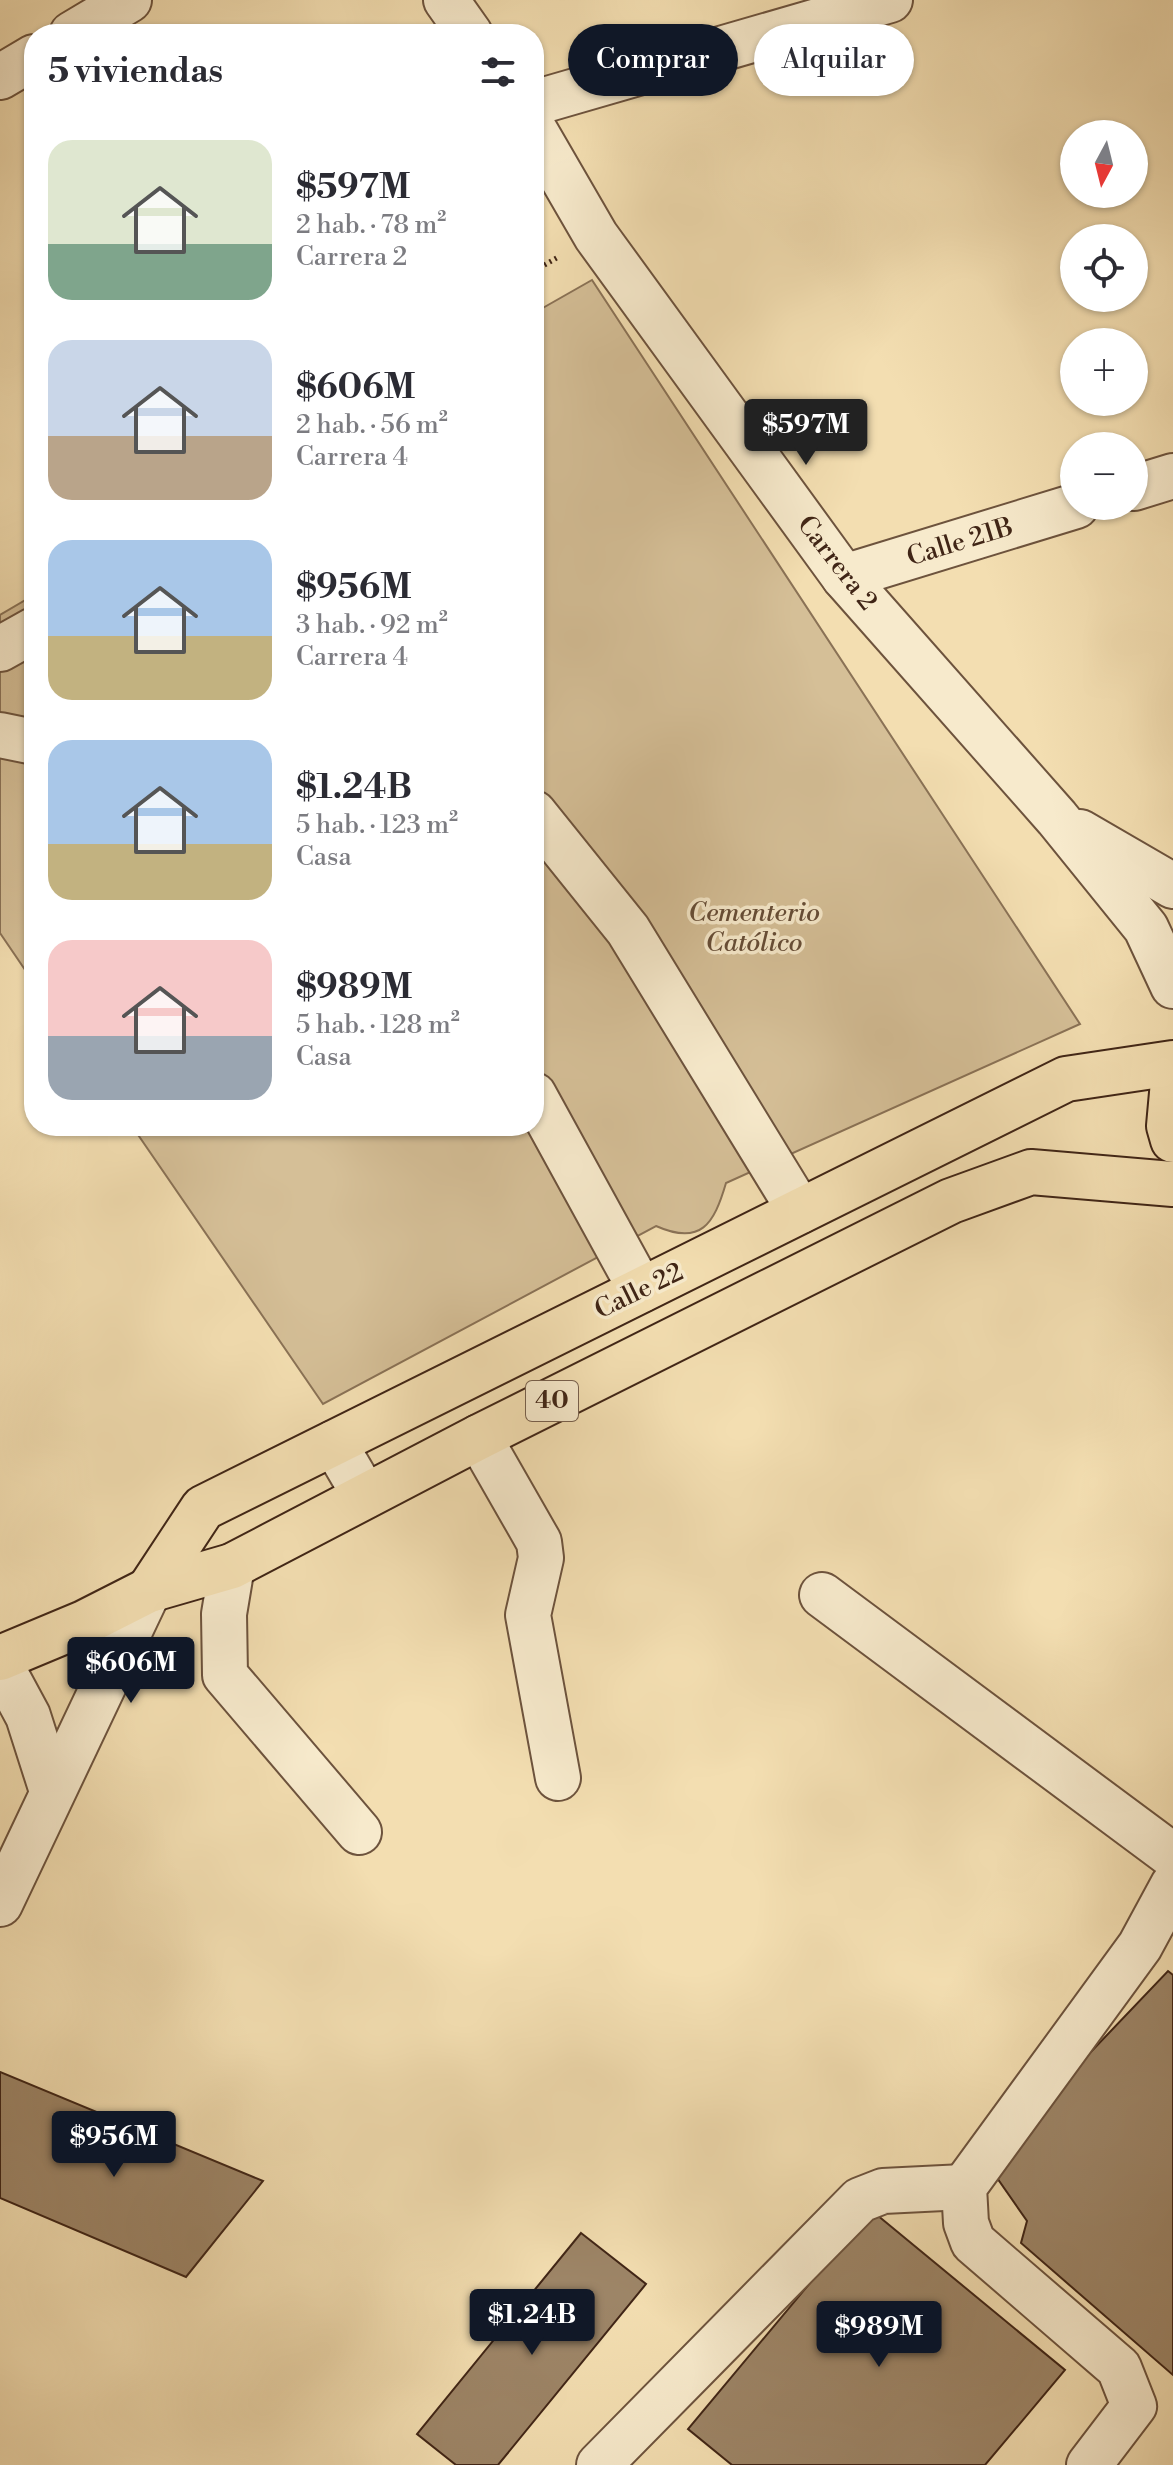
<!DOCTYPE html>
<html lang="es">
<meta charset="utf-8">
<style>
body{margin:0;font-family:"Libre Bodoni",serif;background:#f7f7f7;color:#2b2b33;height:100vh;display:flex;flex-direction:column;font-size:30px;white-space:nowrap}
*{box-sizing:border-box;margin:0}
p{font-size:26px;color:#7c7c81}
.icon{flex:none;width:44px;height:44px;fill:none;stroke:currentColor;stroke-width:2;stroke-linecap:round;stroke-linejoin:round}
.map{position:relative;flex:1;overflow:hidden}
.drawer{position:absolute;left:24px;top:24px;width:520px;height:1112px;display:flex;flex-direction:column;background:#fff;border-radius:32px;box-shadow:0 2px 6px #0004}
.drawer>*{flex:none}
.guide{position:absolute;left:568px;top:24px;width:484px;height:72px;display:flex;gap:16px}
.needle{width:52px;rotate:187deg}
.tools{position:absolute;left:1060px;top:120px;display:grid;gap:16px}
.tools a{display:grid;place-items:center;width:88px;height:88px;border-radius:50%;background:#fff;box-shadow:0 2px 6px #0004;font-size:40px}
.price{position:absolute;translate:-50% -68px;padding:0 18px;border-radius:8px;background:#111827;color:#fff;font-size:26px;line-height:52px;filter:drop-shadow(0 2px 4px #0008)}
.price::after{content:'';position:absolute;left:50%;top:48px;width:24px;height:18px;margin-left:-12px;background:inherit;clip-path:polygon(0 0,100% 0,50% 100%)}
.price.current{background:#222;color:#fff}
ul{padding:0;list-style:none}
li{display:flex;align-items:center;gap:24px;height:200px;padding:0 24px}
li span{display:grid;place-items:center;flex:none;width:224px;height:160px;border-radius:24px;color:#555}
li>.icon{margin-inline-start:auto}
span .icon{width:96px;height:96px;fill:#fffc;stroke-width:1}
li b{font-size:34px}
h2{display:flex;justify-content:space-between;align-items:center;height:96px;padding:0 24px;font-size:34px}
.chip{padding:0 28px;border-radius:36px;background:#fff;box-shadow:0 2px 6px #0004;font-size:28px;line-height:72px}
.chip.current{background:#111827;color:#fff}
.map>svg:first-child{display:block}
</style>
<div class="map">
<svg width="1173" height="2465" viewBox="0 0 1173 2465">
<rect width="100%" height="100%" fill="#f3deb1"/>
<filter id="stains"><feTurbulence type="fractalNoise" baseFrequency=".0025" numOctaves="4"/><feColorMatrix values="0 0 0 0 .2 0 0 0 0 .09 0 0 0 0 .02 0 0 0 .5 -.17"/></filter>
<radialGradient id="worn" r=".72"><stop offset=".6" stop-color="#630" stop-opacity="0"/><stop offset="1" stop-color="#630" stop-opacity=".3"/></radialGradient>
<g fill="#d5bf97" stroke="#8a7256" stroke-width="2">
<path d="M 592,280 L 1080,1024 L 726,1183 C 714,1224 701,1246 656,1226 L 323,1404 L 132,1126 L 534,1126 L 534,313 Z"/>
<path d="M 34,595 L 34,983 L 0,933 L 0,615 Z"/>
</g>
<g fill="#9d8567" stroke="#402516" stroke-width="2">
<path d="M 1168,1971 L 1173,1975 L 1173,2375 L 1021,2243 L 1027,2221 L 986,2162 Z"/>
<path d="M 0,2072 L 263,2181 L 186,2277 L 0,2198 Z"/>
<path d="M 871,2210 L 1065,2370 L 985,2465 L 732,2465 L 688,2429 Z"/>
<path d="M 581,2233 L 646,2284 L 498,2465 L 456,2465 L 417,2434 Z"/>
</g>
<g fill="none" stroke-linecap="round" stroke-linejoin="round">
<defs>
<g id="minor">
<path d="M 446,0 L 470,34"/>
<path d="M 72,34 L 129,0"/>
<path d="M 0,77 L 34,57"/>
<path d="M 534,103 L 890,0"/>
<path d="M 534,129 L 596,236 L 844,577 L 1057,818 L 1146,928 L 1173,986"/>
<path d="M 1134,488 L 1173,476"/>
<path d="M 844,577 L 1076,506"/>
<path d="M 0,649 L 34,630"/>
<path d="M 0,735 L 34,742"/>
<path d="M 534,813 L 628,930 L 800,1211"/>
<path d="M 1080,832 L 1173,886"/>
<path d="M 534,1095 L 641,1290"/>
<path d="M 479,1437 L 539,1542 L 541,1558 L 528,1615 L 558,1778"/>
<path d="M 334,1443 L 365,1496"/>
<path d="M 232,1566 L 224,1614 L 225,1675 L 359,1832"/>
<path d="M 822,1595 L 1173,1856"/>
<path d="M 0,1664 L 28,1716 L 52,1791"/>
<path d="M 0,1904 L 149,1590"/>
<path d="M 599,2465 L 860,2200 L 883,2191 L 964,2187"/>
<path d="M 1089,2465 L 1134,2406 L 1119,2368 L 973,2242 L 966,2223 L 964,2187 L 1140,1946 L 1173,1885"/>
</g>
<g id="major">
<path d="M 1173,1082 L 1169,1126 L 1173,1140"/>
<path d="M 149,1590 L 203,1508 L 1066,1079 L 1173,1063"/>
<path d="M 0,1658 L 84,1623 L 149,1590 L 232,1566 L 479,1437 L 951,1201 L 1031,1172 L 1173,1184"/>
</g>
</defs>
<use href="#minor" stroke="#6d533d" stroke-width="48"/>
<use href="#major" stroke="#402516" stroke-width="48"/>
<path stroke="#402516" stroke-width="5" stroke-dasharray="2 4" stroke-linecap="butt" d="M 534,271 L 560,256"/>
<use href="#minor" stroke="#f7eacc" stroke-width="44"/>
<use href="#major" stroke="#f3deb1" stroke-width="44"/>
</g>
<g text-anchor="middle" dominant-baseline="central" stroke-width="7" stroke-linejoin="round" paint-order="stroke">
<rect fill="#f7eacc" stroke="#77604d" stroke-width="2" x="526" y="1381" width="52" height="40" rx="6"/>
<g font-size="24" font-weight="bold" fill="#402516">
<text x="552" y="1401">40</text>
</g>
<g font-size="26" fill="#402516" stroke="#f7eacc">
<text transform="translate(960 542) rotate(-17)">Calle 21B</text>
<text transform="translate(837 563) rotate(52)">Carrera 2</text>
<text transform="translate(639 1291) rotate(-26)">Calle 22</text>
</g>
<g font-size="26" font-style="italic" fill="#654c36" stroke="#f7eacc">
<text x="754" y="913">Cementerio<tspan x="754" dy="30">Católico</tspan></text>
</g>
</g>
<rect width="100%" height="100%" filter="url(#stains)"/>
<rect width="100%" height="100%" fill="url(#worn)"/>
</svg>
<div class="tools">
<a><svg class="needle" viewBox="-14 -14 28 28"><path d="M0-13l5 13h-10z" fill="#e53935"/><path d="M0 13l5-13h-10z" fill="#7c7c81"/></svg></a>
<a><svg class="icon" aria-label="locate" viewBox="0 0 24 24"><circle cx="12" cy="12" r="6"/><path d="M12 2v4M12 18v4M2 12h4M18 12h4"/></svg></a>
<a>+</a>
<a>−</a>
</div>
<b class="price current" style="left:806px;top:467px">$597M</b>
<b class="price" style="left:131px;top:1705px">$606M</b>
<b class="price" style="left:114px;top:2179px">$956M</b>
<b class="price" style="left:532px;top:2357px">$1.24B</b>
<b class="price" style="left:879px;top:2369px">$989M</b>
<div class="guide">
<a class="chip current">Comprar</a>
<a class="chip">Alquilar</a>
</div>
<section class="drawer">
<h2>5 viviendas<svg class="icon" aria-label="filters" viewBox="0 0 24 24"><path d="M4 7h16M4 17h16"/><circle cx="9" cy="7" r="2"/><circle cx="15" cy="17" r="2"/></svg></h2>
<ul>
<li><span style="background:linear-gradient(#dfe7d0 65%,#7fa58c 0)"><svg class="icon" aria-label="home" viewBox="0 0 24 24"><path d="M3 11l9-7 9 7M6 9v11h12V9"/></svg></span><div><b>$597M</b><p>2 hab. · 78 m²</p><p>Carrera 2</p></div></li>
<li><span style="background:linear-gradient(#c9d6e8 60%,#b9a48a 0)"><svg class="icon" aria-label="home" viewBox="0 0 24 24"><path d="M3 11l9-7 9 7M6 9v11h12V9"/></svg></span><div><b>$606M</b><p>2 hab. · 56 m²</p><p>Carrera 4</p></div></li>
<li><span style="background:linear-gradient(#a9c7e8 60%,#c2b280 0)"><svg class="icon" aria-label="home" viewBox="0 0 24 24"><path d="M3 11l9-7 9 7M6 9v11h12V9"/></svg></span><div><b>$956M</b><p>3 hab. · 92 m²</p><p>Carrera 4</p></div></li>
<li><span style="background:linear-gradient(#a9c7e8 65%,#c2b280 0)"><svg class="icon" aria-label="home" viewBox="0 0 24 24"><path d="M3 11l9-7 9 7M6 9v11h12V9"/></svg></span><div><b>$1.24B</b><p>5 hab. · 123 m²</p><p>Casa</p></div></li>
<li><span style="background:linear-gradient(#f6c9c9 60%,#9aa5b1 0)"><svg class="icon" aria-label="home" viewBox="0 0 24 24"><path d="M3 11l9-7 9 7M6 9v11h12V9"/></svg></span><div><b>$989M</b><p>5 hab. · 128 m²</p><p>Casa</p></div></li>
</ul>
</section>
</div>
